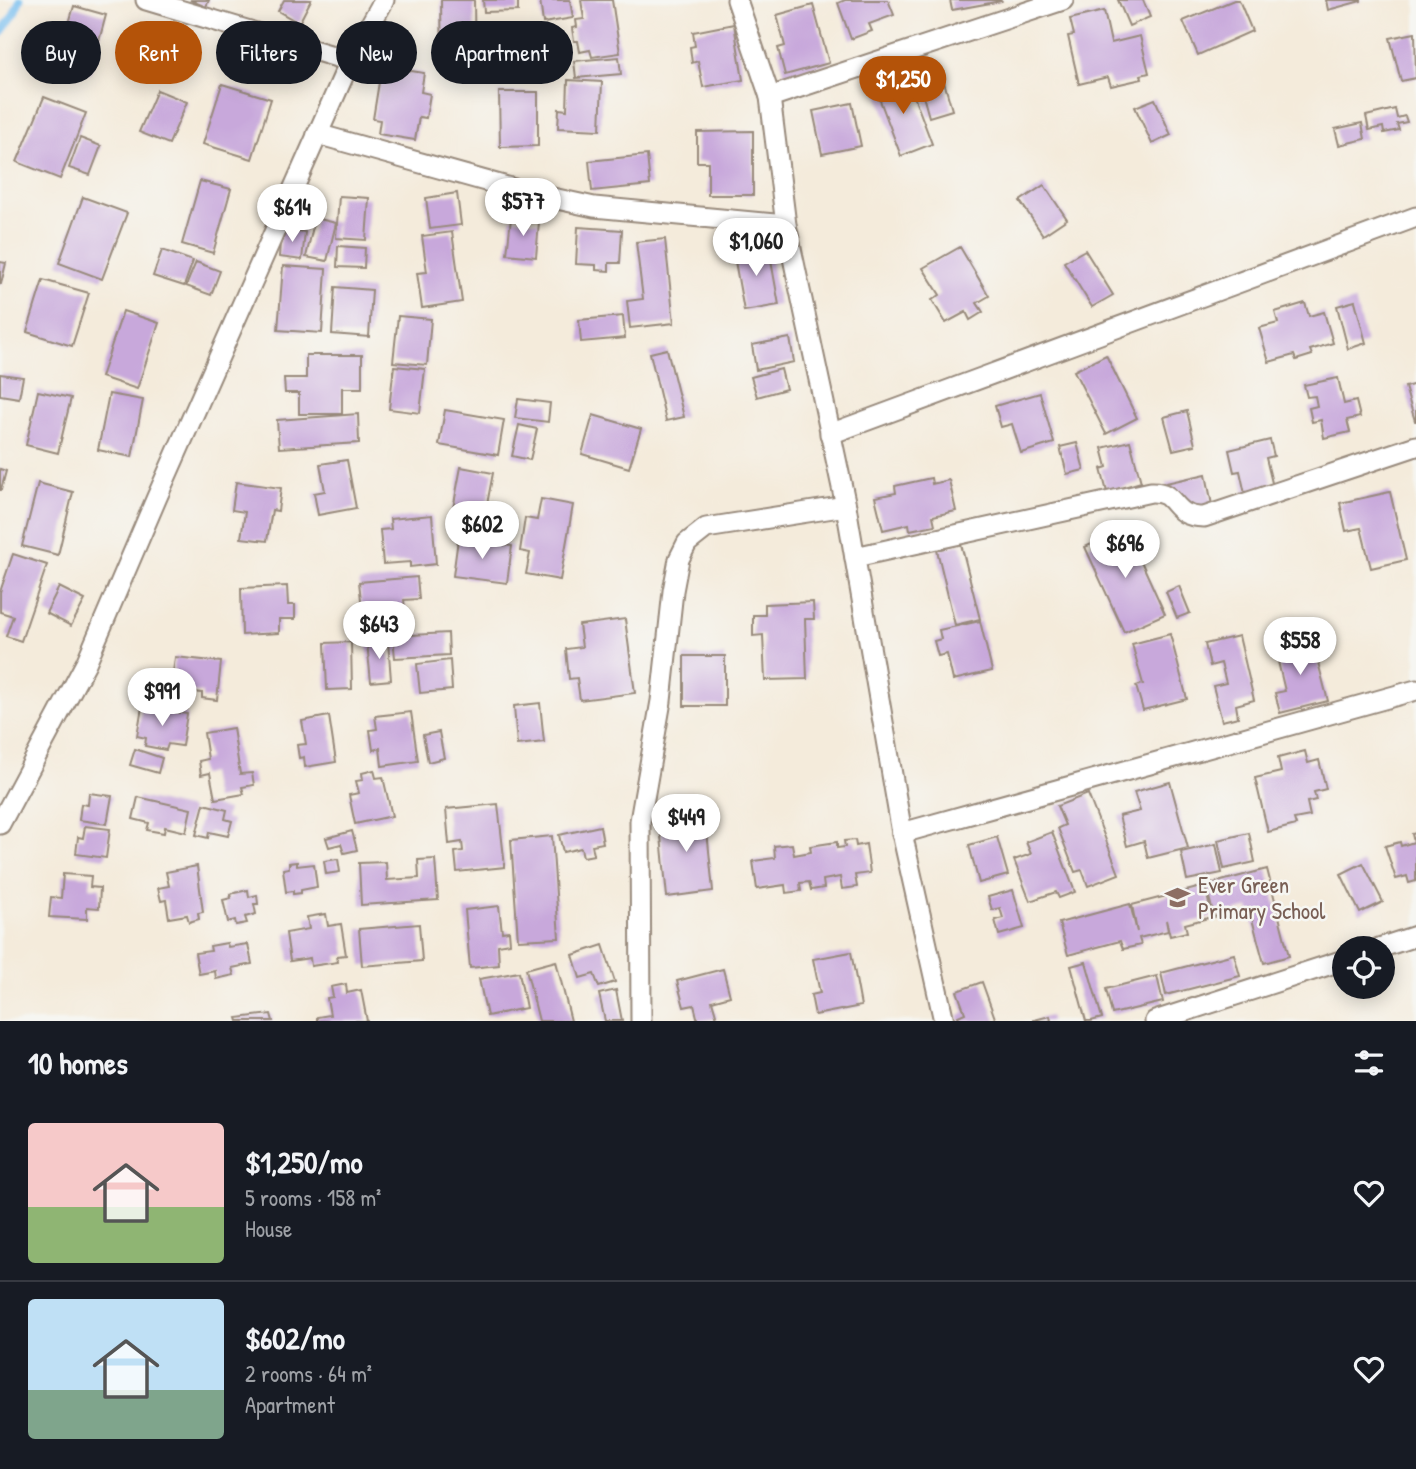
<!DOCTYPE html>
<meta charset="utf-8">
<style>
body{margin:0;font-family:"Patrick Hand",sans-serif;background:#242831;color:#f1f3f6;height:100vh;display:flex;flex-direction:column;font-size:26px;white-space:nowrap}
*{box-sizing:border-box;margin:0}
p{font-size:23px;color:#9ea1a6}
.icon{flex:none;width:38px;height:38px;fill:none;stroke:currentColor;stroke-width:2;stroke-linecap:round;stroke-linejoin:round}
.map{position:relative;height:1021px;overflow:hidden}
.panel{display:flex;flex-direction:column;background:#171b24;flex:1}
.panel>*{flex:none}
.hud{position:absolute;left:21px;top:21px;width:700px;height:63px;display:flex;gap:14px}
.fabs{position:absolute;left:1332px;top:936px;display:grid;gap:14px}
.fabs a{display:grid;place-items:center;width:63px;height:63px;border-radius:50%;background:#171b24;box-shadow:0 4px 18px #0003;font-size:35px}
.price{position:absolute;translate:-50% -60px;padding:0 16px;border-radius:24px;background:#fff;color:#222;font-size:23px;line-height:46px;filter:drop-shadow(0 2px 4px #0008)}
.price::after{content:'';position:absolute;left:50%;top:42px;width:21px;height:16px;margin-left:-10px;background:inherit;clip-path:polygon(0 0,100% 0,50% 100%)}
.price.active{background:#b45309;color:#fff}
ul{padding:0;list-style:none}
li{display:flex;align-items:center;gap:21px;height:175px;padding:0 28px}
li+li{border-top:2px solid #363941}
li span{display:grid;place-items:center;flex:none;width:196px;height:140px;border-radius:7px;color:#555}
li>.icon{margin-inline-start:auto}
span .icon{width:84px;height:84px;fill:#fffc;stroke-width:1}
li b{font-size:30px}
h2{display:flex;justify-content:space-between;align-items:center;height:84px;padding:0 28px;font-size:30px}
.chip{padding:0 24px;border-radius:32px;background:#171b24;box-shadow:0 4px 18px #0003;font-size:24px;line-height:63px}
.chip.active{background:#b45309;color:#fff}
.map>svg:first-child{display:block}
</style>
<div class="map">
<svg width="1416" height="1021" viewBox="0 0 1416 1021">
<rect width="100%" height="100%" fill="#f6f6f2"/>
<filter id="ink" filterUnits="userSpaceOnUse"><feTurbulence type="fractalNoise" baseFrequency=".0143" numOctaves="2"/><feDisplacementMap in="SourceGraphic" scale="14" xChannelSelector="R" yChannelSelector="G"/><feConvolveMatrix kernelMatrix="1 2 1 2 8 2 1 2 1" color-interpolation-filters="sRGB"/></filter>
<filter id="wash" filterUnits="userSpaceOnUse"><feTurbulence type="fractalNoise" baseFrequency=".00686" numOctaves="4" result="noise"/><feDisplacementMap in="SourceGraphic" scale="28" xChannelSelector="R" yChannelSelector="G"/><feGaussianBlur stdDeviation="1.57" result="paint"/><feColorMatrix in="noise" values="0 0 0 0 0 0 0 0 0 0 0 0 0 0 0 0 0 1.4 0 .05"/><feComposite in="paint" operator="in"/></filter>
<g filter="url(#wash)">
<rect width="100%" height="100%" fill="#f4ebdb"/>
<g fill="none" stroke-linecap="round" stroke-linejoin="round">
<path stroke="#79bff0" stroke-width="8" d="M 0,34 L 13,16 L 20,0"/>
</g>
<g id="blocks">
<g fill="#c8a8db">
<path d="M 190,0 L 209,0 L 206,7 Z"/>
<path d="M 284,0 L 311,0 L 299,23 L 278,11 Z"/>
<path d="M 441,0 L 474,0 L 475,70 L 442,71 Z"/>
<path d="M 483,0 L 518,0 L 518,11 L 484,12 Z"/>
<path d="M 540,0 L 570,0 L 573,18 L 543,23 Z"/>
<path d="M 581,0 L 612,0 L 620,53 L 592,57 L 590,50 L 580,52 L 578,41 L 574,41 L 572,28 L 577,27 L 576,20 L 584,19 Z"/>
<path d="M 845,0 L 888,0 L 894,15 L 869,24 L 872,31 L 851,39 L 838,3 Z"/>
<path d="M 950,0 L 1000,0 L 1001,1 L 952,10 Z"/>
<path d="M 1118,0 L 1143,0 L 1150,17 L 1129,26 Z"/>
<path d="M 1234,0 L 1239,0 L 1252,31 L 1198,55 L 1183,21 Z"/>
<path d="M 1326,0 L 1361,0 L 1361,1 L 1328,10 Z"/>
<path d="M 813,5 L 829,63 L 785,75 L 778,48 L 785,46 L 777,15 Z"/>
<path d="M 74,6 L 106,15 L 90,74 L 57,65 Z"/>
<path d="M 1104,11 L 1111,43 L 1140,36 L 1149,73 L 1141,75 L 1142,79 L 1111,86 L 1108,77 L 1079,84 L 1068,36 L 1074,35 L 1070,19 Z"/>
<path d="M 734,24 L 743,80 L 703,87 L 698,61 L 692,63 L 690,47 L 695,46 L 693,32 Z"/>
<path d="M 1415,33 L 1416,78 L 1401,81 L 1390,38 Z"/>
<path d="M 619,57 L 621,74 L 576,78 L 574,61 Z"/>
<path d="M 387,67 L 424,73 L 421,92 L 430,94 L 426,118 L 419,117 L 415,140 L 378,134 L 380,120 L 373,119 L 380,76 L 385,77 Z"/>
<path d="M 906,75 L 932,144 L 901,156 L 875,87 Z"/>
<path d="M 943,78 L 952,110 L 929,117 L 920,85 Z"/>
<path d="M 568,80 L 602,82 L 600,130 L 558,128 L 559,109 L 567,110 Z"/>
<path d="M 222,84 L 271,99 L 252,159 L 203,144 Z"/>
<path d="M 157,90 L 187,102 L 169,144 L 139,132 Z"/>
<path d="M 499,92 L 538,92 L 538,146 L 500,147 Z"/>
<path d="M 44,97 L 86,113 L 60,179 L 17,162 Z"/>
<path d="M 1155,99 L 1171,135 L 1152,144 L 1135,107 Z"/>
<path d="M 852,103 L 861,146 L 822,154 L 813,111 Z"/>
<path d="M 1395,109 L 1397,118 L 1405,116 L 1407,122 L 1397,124 L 1399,130 L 1384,133 L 1383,127 L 1369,130 L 1366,116 Z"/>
<path d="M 1362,123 L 1365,139 L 1339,145 L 1335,129 Z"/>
<path d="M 753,131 L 753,195 L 708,195 L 708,162 L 697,162 L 697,132 Z"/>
<path d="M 80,138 L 101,146 L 90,175 L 69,168 Z"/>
<path d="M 647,155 L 650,185 L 592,191 L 589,161 Z"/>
<path d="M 200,181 L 231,189 L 213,253 L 182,244 Z"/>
<path d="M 1044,185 L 1067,219 L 1043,235 L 1020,201 Z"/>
<path d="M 457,193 L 461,225 L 430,229 L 426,198 Z"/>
<path d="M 339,196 L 369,198 L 366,240 L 336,238 Z"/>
<path d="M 83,197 L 127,213 L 102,279 L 59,263 Z"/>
<path d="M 291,197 L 310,198 L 309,226 L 290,225 Z"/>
<path d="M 315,218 L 336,223 L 327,261 L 306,257 Z"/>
<path d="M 511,218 L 539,222 L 536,257 L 507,254 Z"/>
<path d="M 578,227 L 622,230 L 620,263 L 609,263 L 609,271 L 596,270 L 596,265 L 576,264 Z"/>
<path d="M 281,229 L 305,232 L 302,260 L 279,257 Z"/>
<path d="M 452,232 L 462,302 L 422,308 L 417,273 L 427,272 L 422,236 Z"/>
<path d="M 665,239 L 674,323 L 630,328 L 627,301 L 643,299 L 636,242 Z"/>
<path d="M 768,244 L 779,305 L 744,311 L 733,250 Z"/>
<path d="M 338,246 L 365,248 L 364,268 L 337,267 Z"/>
<path d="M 960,247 L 989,296 L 977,303 L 983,312 L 970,320 L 966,312 L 946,323 L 932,300 L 940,295 L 923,268 Z"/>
<path d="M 162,250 L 193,261 L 184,286 L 153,276 Z"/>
<path d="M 1085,250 L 1113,295 L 1092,307 L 1064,262 Z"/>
<path d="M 0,262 L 6,263 L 1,284 L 0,284 Z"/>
<path d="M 196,262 L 220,271 L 211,295 L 186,286 Z"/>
<path d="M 283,266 L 326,269 L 322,333 L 278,330 Z"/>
<path d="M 43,280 L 89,293 L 72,346 L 27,332 Z"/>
<path d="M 335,287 L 372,290 L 369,337 L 332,334 Z"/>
<path d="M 1355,301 L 1366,343 L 1348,349 L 1337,306 Z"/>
<path d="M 1305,303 L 1309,316 L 1324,312 L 1333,343 L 1310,350 L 1312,355 L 1296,360 L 1294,355 L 1269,362 L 1259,328 L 1278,323 L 1275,312 Z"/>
<path d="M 123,311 L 159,323 L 137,389 L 101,377 Z"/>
<path d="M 398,316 L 431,319 L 427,365 L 393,362 Z"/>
<path d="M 623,316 L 625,338 L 581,342 L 579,320 Z"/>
<path d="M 790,338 L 794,362 L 756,370 L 752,345 Z"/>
<path d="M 667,349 L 684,417 L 666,421 L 650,353 Z"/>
<path d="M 306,355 L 362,355 L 362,388 L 342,388 L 342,414 L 299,414 L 299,393 L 285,393 L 284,378 L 306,378 Z"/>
<path d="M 1106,355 L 1137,418 L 1106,434 L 1074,371 Z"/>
<path d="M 394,366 L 425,369 L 420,413 L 389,409 Z"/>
<path d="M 781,369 L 786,389 L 757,397 L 751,377 Z"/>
<path d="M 0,374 L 23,377 L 19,398 L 0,395 Z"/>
<path d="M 1338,378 L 1344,404 L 1356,401 L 1360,417 L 1347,420 L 1350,432 L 1324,438 L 1321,420 L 1312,422 L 1309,408 L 1317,406 L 1315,396 L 1307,397 L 1304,385 Z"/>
<path d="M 1416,384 L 1416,421 L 1415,421 L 1405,387 Z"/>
<path d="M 38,391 L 71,398 L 58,453 L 26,445 Z"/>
<path d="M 1040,393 L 1054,443 L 1021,453 L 1012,424 L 1001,427 L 995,406 Z"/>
<path d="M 109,394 L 143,400 L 132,457 L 98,450 Z"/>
<path d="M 518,399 L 550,403 L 548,422 L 515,418 Z"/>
<path d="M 445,410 L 504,420 L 498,455 L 439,445 Z"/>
<path d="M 1187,411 L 1195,445 L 1173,450 L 1164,417 Z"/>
<path d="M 358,414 L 359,443 L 279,448 L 277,420 Z"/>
<path d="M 593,415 L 641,429 L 629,468 L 582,454 Z"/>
<path d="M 519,425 L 537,429 L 530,460 L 512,456 Z"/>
<path d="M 1270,440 L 1274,456 L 1266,458 L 1273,487 L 1245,494 L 1240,471 L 1234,472 L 1229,450 Z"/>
<path d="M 1130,441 L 1141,482 L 1107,492 L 1101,469 L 1107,467 L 1102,448 Z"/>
<path d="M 1077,443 L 1084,470 L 1067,474 L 1060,447 Z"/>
<path d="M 347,460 L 356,508 L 318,515 L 314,493 L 325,491 L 320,464 Z"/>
<path d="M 461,467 L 493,473 L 484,520 L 452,514 Z"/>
<path d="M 0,469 L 6,471 L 1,490 L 0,490 Z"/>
<path d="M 1206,474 L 1212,505 L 1172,513 L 1166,483 Z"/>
<path d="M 931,478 L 932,484 L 949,480 L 956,511 L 933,516 L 935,525 L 910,530 L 909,524 L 883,530 L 875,497 L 896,493 L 895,486 Z"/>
<path d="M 236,482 L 281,488 L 278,511 L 272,510 L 267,541 L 241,538 L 245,512 L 232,510 Z"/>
<path d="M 38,483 L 73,492 L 58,555 L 22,546 Z"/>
<path d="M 1390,492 L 1406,560 L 1371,568 L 1361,528 L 1346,531 L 1340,503 Z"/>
<path d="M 541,499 L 573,505 L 560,580 L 526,574 L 530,553 L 520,551 L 525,518 L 537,520 Z"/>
<path d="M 432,515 L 436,564 L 410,567 L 410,562 L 383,564 L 380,530 L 391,529 L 390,519 Z"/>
<path d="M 1126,528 L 1165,614 L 1124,632 L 1085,547 Z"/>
<path d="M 458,539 L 512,546 L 507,583 L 453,576 Z"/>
<path d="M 961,544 L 980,619 L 955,625 L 937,550 Z"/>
<path d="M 13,554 L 47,565 L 21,641 L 6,636 L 13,616 L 0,612 L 0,592 Z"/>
<path d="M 417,577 L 419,599 L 404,600 L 407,628 L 372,631 L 371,617 L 363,618 L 359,582 Z"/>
<path d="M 287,586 L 288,605 L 295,605 L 295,619 L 279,619 L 279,633 L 242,635 L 241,588 Z"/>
<path d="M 1179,586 L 1190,613 L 1177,618 L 1166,592 Z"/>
<path d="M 59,587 L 85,600 L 71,626 L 46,613 Z"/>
<path d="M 813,602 L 814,619 L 805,619 L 807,679 L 765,680 L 763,635 L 753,636 L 753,615 L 765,615 L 765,604 Z"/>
<path d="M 625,619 L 635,693 L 580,700 L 577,678 L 569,679 L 566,649 L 582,647 L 579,625 Z"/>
<path d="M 980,621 L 992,671 L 953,680 L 947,654 L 938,656 L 934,641 L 941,639 L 939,630 Z"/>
<path d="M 448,633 L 449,655 L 395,658 L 393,636 Z"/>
<path d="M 1170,634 L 1187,699 L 1143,710 L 1136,686 L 1143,684 L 1132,644 Z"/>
<path d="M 1239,636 L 1254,700 L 1236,705 L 1238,717 L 1222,721 L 1213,686 L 1226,683 L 1221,663 L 1210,666 L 1205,644 Z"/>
<path d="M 1312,639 L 1328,701 L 1280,713 L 1275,693 L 1285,691 L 1275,649 Z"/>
<path d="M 388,641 L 391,680 L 371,682 L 367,643 Z"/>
<path d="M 351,642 L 352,689 L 327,690 L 325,643 Z"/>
<rect x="684" y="656" width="41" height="50"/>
<path d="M 175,657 L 221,662 L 217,700 L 202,698 L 202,693 L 171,689 Z"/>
<path d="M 450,660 L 452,690 L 420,693 L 417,664 Z"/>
<path d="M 540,703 L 544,742 L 517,745 L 514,706 Z"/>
<path d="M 142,707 L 187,714 L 182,746 L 168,744 L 166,750 L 145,746 L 146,738 L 137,736 Z"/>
<path d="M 411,712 L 418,761 L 382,766 L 380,748 L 373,750 L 370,730 L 377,729 L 375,716 Z"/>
<path d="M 329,716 L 336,762 L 305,767 L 304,757 L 299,758 L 297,745 L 306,744 L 302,721 Z"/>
<path d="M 233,728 L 240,774 L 252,773 L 254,785 L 242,787 L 244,794 L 215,799 L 210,773 L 201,775 L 199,761 L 208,759 L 204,733 Z"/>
<path d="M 439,732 L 444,758 L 428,762 L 423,735 Z"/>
<path d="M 135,749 L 162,758 L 158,773 L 130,765 Z"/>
<path d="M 1305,751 L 1308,763 L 1319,760 L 1326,789 L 1314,792 L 1316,800 L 1307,802 L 1310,816 L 1294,819 L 1296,825 L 1268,832 L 1255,778 L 1281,772 L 1278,758 Z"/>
<path d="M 374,770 L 376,778 L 383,777 L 392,816 L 355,824 L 349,795 L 359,793 L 356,781 L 363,780 L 362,773 Z"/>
<path d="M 1170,782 L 1188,848 L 1148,858 L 1144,841 L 1127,846 L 1119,816 L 1140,811 L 1134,792 Z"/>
<path d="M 89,793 L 112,796 L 107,824 L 79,820 L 81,804 L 88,805 Z"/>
<path d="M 1088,794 L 1119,874 L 1088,886 L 1082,870 L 1075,872 L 1058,828 L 1065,825 L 1057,806 Z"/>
<path d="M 138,797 L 191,809 L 186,832 L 165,827 L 164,833 L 147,830 L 149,823 L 133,819 Z"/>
<path d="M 204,804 L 227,810 L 225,819 L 232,821 L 228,836 L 209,832 L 208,838 L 196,835 Z"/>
<path d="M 498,804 L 505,867 L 457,872 L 455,852 L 463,851 L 462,842 L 449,844 L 446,809 Z"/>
<path d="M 705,811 L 713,891 L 667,897 L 659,816 Z"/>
<path d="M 85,826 L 110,829 L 106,858 L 76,854 L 78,837 L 83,838 Z"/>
<path d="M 600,826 L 603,843 L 592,845 L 594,855 L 583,857 L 581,848 L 563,852 L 559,835 Z"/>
<path d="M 352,831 L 357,850 L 344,853 L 341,844 L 329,847 L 326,838 Z"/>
<path d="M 1052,832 L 1075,892 L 1059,898 L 1056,892 L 1030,901 L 1014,860 L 1031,854 L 1026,842 Z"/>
<path d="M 1249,833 L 1255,862 L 1224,869 L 1218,840 Z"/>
<path d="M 1416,833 L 1416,881 L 1409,883 L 1407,876 L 1396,879 L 1385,846 L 1400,842 L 1401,846 L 1414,842 L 1412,834 Z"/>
<path d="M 552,836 L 559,938 L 518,940 L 511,840 Z"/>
<path d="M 997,837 L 1008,875 L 979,883 L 969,845 Z"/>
<path d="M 855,840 L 856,846 L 866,844 L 870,873 L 855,875 L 857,887 L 842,889 L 840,877 L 823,880 L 824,888 L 811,890 L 809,882 L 800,883 L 801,891 L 786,893 L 785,885 L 757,889 L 753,861 L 775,858 L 774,846 L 792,844 L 794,855 L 811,852 L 810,846 L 837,842 L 837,848 L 845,847 L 844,841 Z"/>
<path d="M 1216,844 L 1222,873 L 1187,880 L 1181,852 Z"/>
<path d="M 338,859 L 340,872 L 326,874 L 324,861 Z"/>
<path d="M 435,859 L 438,900 L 361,905 L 359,863 L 386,862 L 387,880 L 419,878 L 418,860 Z"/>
<path d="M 297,862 L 297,866 L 314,864 L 317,887 L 301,890 L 301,893 L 293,894 L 293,891 L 286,892 L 283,869 L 289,868 L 289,863 Z"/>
<path d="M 1363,863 L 1383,902 L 1360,913 L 1341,874 Z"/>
<path d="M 197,866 L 203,912 L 198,913 L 199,919 L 189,922 L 187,915 L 169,918 L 166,900 L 161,901 L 158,888 L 169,886 L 166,872 Z"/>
<path d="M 1267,869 L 1289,956 L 1264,963 L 1249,908 L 1214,917 L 1206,885 Z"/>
<path d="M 63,874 L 91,876 L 90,887 L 100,888 L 99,908 L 87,907 L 87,919 L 49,917 L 51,897 L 61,898 Z"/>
<path d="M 1205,886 L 1212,917 L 1185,924 L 1187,932 L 1170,936 L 1166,920 L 1168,931 L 1139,938 L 1141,945 L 1123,949 L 1120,941 L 1068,955 L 1059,923 L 1130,904 L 1137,932 L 1132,905 Z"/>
<path d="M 248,890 L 249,897 L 257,895 L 258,904 L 254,904 L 256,914 L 245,917 L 247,923 L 236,925 L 235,920 L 228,922 L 223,900 L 231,898 L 230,894 Z"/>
<path d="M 1013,890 L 1024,928 L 999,935 L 995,920 L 1003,918 L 1000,908 L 992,910 L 988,897 Z"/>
<path d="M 499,906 L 502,932 L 509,931 L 510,943 L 498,945 L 499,965 L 470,968 L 465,910 Z"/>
<path d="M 326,914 L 328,926 L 341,924 L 346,955 L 337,956 L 338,962 L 311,966 L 310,958 L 290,961 L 286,933 L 309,929 L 307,917 Z"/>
<path d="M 419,924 L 422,961 L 362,966 L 359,929 Z"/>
<path d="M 227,943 L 228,947 L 248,944 L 252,964 L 232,968 L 234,975 L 216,979 L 215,971 L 199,974 L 195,953 L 211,951 L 210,946 Z"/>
<path d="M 603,945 L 615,982 L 599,987 L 594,974 L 580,978 L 573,955 Z"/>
<path d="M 851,952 L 861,1006 L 815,1015 L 811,995 L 820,993 L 813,959 Z"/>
<path d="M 1234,954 L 1240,976 L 1166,995 L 1161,973 Z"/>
<path d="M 556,961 L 571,1021 L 539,1021 L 526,969 Z"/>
<path d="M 1086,962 L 1102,1018 L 1091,1021 L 1086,1021 L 1071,966 Z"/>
<path d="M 723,969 L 730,996 L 712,1001 L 717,1018 L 698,1021 L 694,1005 L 684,1007 L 677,981 Z"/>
<path d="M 519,972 L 526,1008 L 487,1016 L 479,979 Z"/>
<path d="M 1157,976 L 1163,1002 L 1112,1014 L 1106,989 Z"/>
<path d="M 982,982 L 996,1021 L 960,1021 L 958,1016 L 965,1013 L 957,991 Z"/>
<path d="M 346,984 L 347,993 L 361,990 L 367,1021 L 317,1021 L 317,1017 L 330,1015 L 327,998 L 333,997 L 331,987 Z"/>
<path d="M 616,990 L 622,1021 L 605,1021 L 599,994 Z"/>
<path d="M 271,1014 L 273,1021 L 238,1021 L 237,1018 Z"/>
<path d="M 1050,1016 L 1051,1021 L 1034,1021 L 1034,1020 Z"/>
</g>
</g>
</g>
<g filter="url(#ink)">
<use href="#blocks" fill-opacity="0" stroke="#988a7c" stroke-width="2"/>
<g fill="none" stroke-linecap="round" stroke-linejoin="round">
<defs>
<g id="street">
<path d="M 146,0 L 350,61"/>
<path d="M 737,0 L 770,97 L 786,225 L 846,506 L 902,833 L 944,1021"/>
<path d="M 770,97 L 1063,0"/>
<path d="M 317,134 L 525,192 L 594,207 L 786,225"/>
<path d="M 830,434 L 1416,217"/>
<path d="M 855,557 L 1151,492 C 1179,491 1169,517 1204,517 L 1416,446"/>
<path d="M 0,824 L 86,663 L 157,497 L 350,61 L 384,0"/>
<path d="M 902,833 L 1416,690"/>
<path d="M 1379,948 L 1416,936"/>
<path d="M 641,1021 L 640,821 L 661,701 L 673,591 L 679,559 L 687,543 L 706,528 L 846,506"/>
<path d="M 1155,1021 L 1344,960"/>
</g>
</defs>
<use href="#street" stroke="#988a7c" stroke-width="23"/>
<use href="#street" stroke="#fff" stroke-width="19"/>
</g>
</g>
<defs>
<symbol id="school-bare" viewBox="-9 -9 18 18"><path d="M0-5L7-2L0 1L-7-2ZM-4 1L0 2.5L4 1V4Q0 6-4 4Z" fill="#8d6e63" stroke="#f6f6f2" stroke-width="2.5" paint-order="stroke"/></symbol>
</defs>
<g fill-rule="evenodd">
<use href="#school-bare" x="1160" y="880" width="35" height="35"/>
</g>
<g text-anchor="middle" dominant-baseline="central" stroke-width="5" stroke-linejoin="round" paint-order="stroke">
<g font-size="23" fill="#785e54" stroke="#f6f6f2" text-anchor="start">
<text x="1198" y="884">Ever Green<tspan x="1198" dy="26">Primary School</tspan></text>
</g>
</g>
</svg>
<div class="fabs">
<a><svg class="icon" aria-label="locate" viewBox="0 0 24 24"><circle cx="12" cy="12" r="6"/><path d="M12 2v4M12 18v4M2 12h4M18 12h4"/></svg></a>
</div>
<b class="price active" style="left:903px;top:116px">$1,250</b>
<b class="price" style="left:523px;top:238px">$577</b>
<b class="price" style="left:292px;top:244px">$614</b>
<b class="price" style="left:756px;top:278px">$1,060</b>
<b class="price" style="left:482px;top:561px">$602</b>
<b class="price" style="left:1125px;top:580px">$696</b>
<b class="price" style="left:379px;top:661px">$643</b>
<b class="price" style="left:1300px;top:677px">$558</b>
<b class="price" style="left:162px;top:728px">$991</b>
<b class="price" style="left:686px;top:854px">$449</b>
<div class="hud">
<a class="chip">Buy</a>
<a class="chip active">Rent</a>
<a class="chip">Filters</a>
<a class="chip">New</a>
<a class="chip">Apartment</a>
</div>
</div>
<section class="panel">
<h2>10 homes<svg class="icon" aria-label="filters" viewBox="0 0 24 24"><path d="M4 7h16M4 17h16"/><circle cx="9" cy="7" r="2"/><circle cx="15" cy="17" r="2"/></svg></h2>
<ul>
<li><span style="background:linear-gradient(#f6c9c9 60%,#8fb573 0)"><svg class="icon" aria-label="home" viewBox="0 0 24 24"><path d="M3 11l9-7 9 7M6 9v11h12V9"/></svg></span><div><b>$1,250/mo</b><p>5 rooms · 158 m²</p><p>House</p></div><svg class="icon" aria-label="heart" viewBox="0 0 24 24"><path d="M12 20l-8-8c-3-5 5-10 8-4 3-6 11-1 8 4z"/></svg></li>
<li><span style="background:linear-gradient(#bfe0f5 65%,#7fa58c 0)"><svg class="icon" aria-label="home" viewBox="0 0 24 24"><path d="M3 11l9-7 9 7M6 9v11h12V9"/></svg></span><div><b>$602/mo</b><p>2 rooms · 64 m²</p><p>Apartment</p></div><svg class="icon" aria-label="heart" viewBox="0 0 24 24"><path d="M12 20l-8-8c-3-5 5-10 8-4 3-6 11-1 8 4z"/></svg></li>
</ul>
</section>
